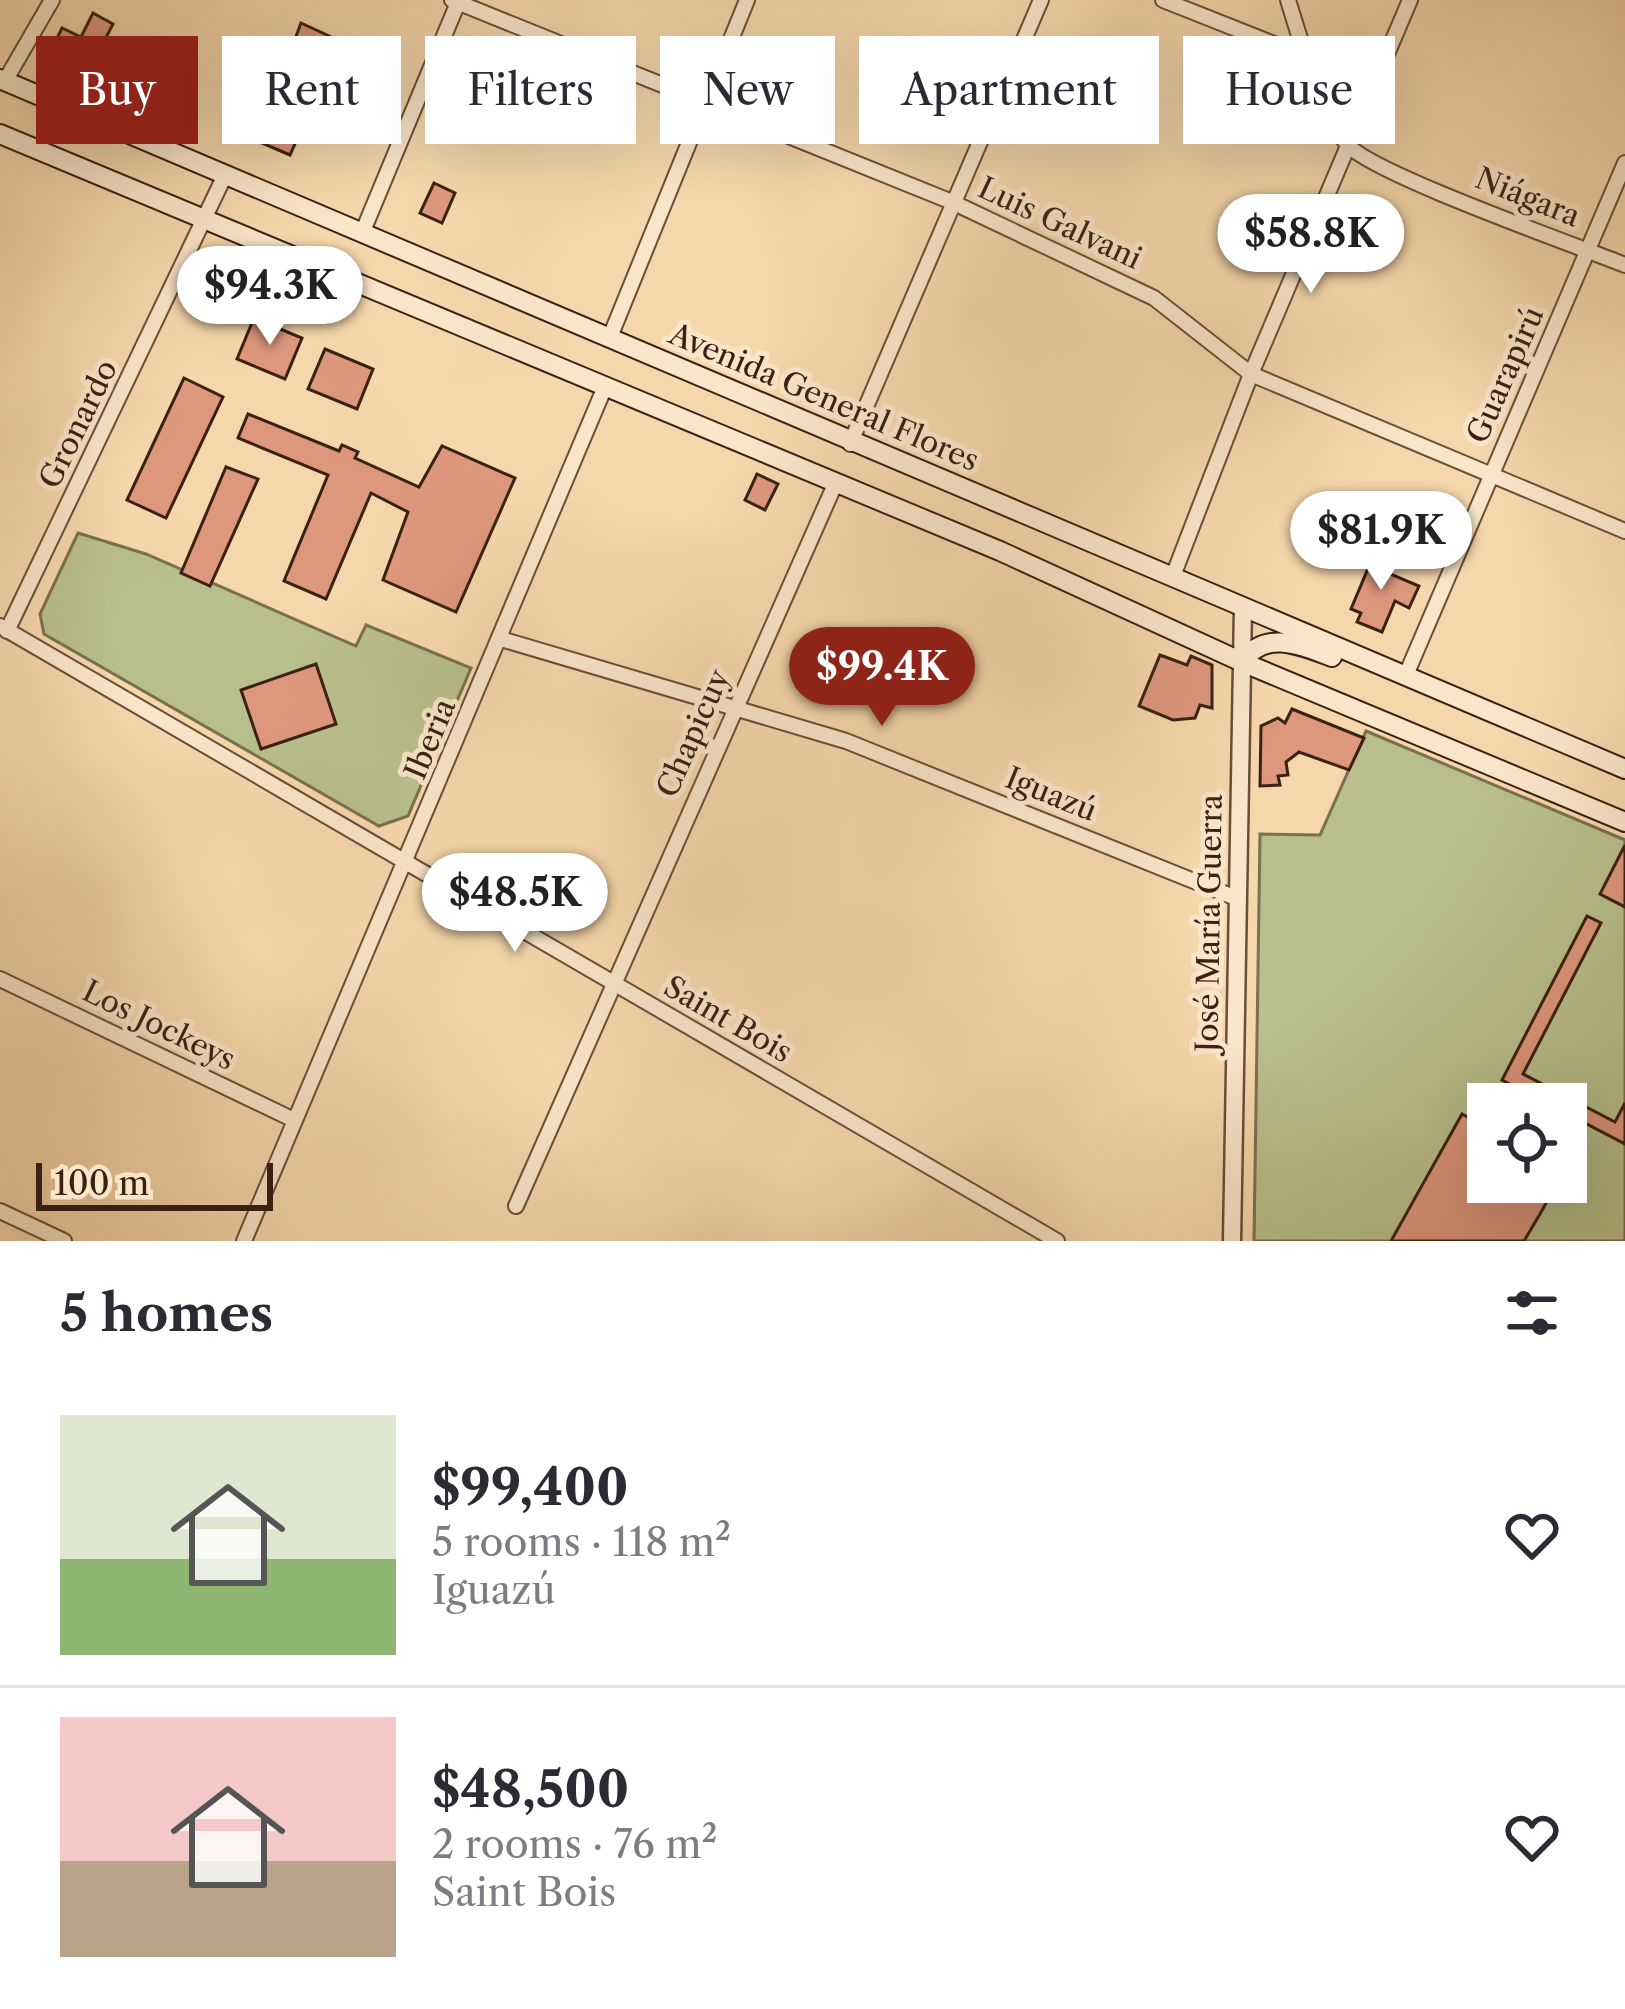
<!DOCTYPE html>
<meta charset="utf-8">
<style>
body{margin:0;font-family:"Libre Caslon Text",serif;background:#f2f2f3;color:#2b2b33;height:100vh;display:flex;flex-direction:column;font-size:45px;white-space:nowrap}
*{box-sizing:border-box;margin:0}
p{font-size:39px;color:#7c7c81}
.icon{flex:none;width:66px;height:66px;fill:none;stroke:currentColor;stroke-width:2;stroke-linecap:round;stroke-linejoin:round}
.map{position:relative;height:1241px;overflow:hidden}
.drawer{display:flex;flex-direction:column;background:#fff;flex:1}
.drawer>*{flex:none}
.top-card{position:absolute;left:36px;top:36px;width:1554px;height:108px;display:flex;gap:24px}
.controls{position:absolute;left:1467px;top:1083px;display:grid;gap:24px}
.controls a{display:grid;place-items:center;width:120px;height:120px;border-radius:0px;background:#fff;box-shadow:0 12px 48px #0002;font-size:60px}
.scale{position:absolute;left:36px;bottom:30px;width:237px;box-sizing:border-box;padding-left:12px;border:6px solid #3a2113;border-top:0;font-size:33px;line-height:42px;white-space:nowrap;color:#3a2113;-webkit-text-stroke:9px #f9e5c8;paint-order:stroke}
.price{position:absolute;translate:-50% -102px;padding:0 27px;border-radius:42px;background:#fff;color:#222;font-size:39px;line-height:78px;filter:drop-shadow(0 3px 6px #0008)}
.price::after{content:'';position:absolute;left:50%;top:72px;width:36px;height:27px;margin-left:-18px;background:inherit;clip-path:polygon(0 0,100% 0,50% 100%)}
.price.selected{background:#8f2418;color:#fff}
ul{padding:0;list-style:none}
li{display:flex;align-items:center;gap:36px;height:300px;padding:0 60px}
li+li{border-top:3px solid #e1e1e2}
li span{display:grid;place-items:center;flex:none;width:336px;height:240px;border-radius:0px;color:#555}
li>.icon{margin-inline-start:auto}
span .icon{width:144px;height:144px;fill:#fffc;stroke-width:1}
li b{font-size:51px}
h2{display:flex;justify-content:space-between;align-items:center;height:144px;padding:0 60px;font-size:51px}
.chip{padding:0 42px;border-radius:0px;background:#fff;box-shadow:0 12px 48px #0002;font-size:42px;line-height:108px}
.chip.selected{background:#8f2418;color:#fff}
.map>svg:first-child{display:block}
</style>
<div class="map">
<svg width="1625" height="1241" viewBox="0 0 1625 1241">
<rect width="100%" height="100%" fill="#f6d7ab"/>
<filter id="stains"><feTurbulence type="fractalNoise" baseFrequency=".00167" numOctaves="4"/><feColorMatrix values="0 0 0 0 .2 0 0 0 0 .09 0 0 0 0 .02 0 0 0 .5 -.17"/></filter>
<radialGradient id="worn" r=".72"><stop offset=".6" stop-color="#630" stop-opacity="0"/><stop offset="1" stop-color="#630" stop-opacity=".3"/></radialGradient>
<g fill="#b8bf8c" stroke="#797050" stroke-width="3" fill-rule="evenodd">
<path d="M 1343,88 L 1359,96 L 1348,121 L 1342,120 L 1334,95 Z"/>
<path d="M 78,533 L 146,554 L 356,646 L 366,625 L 471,668 L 408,816 L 379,826 L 44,634 L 40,614 Z"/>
<path d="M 1366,731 L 1625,840 L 1625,1241 L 1254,1241 L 1260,834 L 1320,835 ZM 1488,1104 L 1566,1104 L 1566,1182 L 1488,1182 Z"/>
</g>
<g fill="#dd977d" stroke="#3a2113" stroke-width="3">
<path d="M 93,13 L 113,24 L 87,74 L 49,55 L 62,28 L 81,37 Z"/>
<path d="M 301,23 L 340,41 L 290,155 L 257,141 Z"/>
<path d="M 168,66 L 195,81 L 176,120 L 143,107 Z"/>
<path d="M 434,183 L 455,193 L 442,223 L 420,213 Z"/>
<path d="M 254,318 L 302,338 L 285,379 L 237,359 Z"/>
<path d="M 325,349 L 373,369 L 357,409 L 308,389 Z"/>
<path d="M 184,378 L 223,397 L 166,518 L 127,500 Z"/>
<path d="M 248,414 L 339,451 L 342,445 L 358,452 L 355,458 L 419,487 L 442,446 L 515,478 L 456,612 L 383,580 L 408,512 L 371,493 L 326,599 L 284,581 L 328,475 L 238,438 Z"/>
<path d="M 226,467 L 258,479 L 210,586 L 181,573 Z"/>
<path d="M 757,474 L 778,484 L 765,510 L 745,500 Z"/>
<path d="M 1375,552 L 1394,560 L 1388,573 L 1419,586 L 1409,608 L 1395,601 L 1382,632 L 1357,622 L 1361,613 L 1351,609 Z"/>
<path d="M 1160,655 L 1187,665 L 1191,656 L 1212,665 L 1212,708 L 1200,705 L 1195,718 L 1173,720 L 1139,706 Z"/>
<path d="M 316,664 L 336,724 L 261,749 L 241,690 Z"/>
<path d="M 1292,709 L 1364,738 L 1349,770 L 1299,752 L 1286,762 L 1288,775 L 1278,776 L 1280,785 L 1260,786 L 1261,726 L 1278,718 L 1285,723 Z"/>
<path d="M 1625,845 L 1625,907 L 1600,894 Z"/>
<path d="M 1587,916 L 1601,923 L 1523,1074 L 1615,1122 L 1625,1103 L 1625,1144 L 1566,1113 L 1566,1104 L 1548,1104 L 1502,1080 Z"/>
<path d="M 1462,1114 L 1488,1128 L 1488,1182 L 1558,1182 L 1540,1214 L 1524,1241 L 1391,1241 Z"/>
</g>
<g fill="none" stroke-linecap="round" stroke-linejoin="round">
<defs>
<g id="minor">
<path d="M 452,0 L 952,202 L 1154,298 L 1251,374 L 1625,531"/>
<path d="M 1163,0 L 1375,84"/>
<path d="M 1288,0 C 1301,42 1320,110 1347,144 C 1370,173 1578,246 1625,265"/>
<path d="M 5,81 L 52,0"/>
<path d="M 363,231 L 459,0"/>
<path d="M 610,337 L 747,0"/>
<path d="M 850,444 L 1041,0"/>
<path d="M 1173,576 L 1251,374 L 1410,0"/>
<path d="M 0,626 L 1057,1241"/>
<path d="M 7,631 L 225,175"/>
<path d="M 501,639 L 846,741 L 1236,898"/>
<path d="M 1406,675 L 1625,163"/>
<path d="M 0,979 L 294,1120"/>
<path d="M 516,1206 L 836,482"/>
<path d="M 0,1211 L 64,1241"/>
<path d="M 244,1241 L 604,389"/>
</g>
<path id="tertiary" d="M 1232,1241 L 1243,607"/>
<g id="secondary">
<path d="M 0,79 L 1625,769"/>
<path d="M 0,134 L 1000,551 L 1242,662 L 1625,822"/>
<path d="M 1242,662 C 1265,629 1300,645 1332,657"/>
</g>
</defs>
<use href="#minor" stroke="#694e39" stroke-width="18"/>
<use href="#tertiary" stroke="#694e39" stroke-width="21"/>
<use href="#secondary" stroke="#3a2113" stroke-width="22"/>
<use href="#minor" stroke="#f9e5c8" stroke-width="14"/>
<use href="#tertiary" stroke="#f9e5c8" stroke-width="16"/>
<use href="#secondary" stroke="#f9e5c8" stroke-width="18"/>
</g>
<g text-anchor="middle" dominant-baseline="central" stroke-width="10" stroke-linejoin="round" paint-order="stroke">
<g font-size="30" fill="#3a2113" stroke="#f9e5c8">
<text transform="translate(1528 197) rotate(22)">Niágara</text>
<text transform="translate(1060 223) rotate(25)">Luis Galvani</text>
<text transform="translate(1505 375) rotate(-66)">Guarapirú</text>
<text transform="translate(824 397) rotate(23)">Avenida General Flores</text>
<text transform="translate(78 424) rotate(-64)">Gronardo</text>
<text transform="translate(693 733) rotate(-66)">Chapicuy</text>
<text transform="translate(430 739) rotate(-67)">Iberia</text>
<text transform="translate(1051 794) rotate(22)">Iguazú</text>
<text transform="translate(1209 923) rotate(-89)">José María Guerra</text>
<text transform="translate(728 1019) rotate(30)">Saint Bois</text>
<text transform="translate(159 1025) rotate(26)">Los Jockeys</text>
</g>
</g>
<rect width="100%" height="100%" filter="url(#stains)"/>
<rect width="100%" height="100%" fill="url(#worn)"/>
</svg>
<div class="controls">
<a><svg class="icon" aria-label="locate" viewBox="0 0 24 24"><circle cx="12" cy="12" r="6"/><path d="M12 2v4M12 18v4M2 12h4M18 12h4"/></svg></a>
</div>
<div class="scale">100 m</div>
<b class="price" style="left:1311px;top:296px">$58.8K</b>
<b class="price" style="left:270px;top:348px">$94.3K</b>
<b class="price" style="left:1381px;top:593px">$81.9K</b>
<b class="price selected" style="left:882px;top:729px">$99.4K</b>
<b class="price" style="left:515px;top:955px">$48.5K</b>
<div class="top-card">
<a class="chip selected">Buy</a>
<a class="chip">Rent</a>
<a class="chip">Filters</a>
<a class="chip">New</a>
<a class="chip">Apartment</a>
<a class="chip">House</a>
</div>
</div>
<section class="drawer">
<h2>5 homes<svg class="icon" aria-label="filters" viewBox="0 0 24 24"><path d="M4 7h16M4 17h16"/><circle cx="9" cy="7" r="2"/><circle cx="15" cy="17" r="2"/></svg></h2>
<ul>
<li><span style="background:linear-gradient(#dfe7d0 60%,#8fb573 0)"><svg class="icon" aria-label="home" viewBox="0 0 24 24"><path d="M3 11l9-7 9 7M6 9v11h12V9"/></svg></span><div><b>$99,400</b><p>5 rooms · 118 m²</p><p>Iguazú</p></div><svg class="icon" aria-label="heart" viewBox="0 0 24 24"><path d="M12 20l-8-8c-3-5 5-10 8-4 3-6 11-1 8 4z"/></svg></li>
<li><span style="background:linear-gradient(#f6c9c9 60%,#b9a48a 0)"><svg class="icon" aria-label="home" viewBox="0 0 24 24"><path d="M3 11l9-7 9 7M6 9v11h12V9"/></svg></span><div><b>$48,500</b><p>2 rooms · 76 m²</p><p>Saint Bois</p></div><svg class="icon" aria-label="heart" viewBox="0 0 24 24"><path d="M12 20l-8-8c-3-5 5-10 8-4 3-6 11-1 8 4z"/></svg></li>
</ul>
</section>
